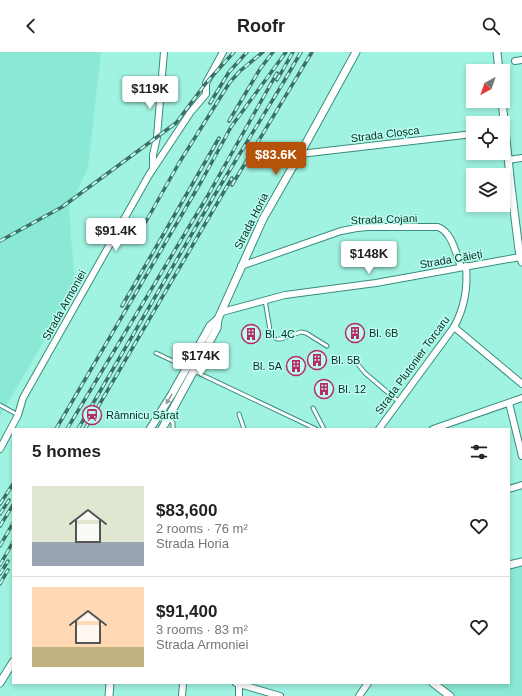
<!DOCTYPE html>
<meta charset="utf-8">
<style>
body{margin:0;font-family:Arial,sans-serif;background:#f6f6f6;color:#222;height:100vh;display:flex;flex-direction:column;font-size:15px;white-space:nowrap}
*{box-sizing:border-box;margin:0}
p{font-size:13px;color:#767676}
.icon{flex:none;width:22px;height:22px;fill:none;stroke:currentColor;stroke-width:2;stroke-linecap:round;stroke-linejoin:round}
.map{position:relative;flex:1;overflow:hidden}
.panel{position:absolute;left:12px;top:376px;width:498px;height:256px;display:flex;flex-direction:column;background:#fff;border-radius:0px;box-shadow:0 2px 6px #0003}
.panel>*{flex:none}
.needle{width:26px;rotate:220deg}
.controls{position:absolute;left:466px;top:12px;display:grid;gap:8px}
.controls a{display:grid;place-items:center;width:44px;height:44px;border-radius:0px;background:#fff;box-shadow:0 2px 6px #0003;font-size:20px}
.price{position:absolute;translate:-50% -34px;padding:0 9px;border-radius:4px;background:#fff;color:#222;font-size:13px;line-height:26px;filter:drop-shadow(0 1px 2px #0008)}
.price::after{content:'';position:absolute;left:50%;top:24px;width:12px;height:9px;margin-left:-6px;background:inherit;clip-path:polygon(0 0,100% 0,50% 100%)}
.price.active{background:#b45309;color:#fff}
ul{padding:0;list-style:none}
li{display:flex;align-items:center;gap:12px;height:100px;padding:0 20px}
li+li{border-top:1px solid #e0e0e0}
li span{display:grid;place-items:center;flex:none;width:112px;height:80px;border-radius:0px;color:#555}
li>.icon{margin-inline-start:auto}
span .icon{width:48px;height:48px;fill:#fffc;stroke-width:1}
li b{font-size:17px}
h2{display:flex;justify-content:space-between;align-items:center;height:48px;padding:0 20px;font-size:17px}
header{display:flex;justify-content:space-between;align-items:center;height:52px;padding:0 20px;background:#fff;font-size:18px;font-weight:800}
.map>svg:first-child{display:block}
</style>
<header><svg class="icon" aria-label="back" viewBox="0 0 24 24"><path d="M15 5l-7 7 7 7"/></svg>Roofr<svg class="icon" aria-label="search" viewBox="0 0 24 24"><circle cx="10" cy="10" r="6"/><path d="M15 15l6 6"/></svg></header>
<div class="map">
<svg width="522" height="644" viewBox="0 0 522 644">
<rect width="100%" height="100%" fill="#a0f3e1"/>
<g fill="#8ae9d5">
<path d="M 0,0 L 101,0 L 88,116 L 69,155 L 75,236 L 0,364 Z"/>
<path d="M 522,510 L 522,644 L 450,644 L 433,631 L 509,631 L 509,513 Z"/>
</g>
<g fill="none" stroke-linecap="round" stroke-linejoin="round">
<defs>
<g id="service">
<path d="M 265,248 L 270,278 L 274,285 L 277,287 L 281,287 L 301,280 L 306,281 L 327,294"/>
<path d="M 156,301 L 316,377"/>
<path d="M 356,310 L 365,321 L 399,350"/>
<path d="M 0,353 L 18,363"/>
<path d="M 313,356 L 324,377"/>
<path d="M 239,362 L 244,377"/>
<path d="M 169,366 L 173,371 L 173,377"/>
</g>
<g id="minor">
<path d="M 515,9 L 522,8"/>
<path d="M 300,102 L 473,82"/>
<path d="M 508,108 L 522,106"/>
<path d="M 153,116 L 153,103 L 157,85 L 164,0"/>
<path d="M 241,214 L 341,179 L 357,176 L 368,175 L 438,175 C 452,180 456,202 461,215"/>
<path d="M 222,260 L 285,243 L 376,231 L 520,205"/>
<path d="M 454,275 L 522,332"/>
<path d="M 509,351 L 522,404"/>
<path d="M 379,377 L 454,275 C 465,255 468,236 466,214"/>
<path d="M 433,377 L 522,346"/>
<path d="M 0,397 L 18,363 L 23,346 L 149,123 L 190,61 L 206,42 L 206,31 L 223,0"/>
<path d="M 509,437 L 522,433"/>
<path d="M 236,631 L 280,644"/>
<path d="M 182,644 L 183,631"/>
<path d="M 239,644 L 239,632"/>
<path d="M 359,644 L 368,631"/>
</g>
<g id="tertiary">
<path d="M 497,0 L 499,19"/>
<path d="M 502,49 L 511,134 L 519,198 L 522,210"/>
<path d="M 150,377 L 172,342 L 210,274 L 218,267"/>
<path d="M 162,377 L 217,276 L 218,267 L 263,167 L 300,102 L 356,0"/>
<path d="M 509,513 L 522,510"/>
<path d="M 0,631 L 13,610"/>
<path d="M 433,631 L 450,644"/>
<path d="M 109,644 L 110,631"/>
</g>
</defs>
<use href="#service" stroke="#388d7d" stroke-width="5"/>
<use href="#minor" stroke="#388d7d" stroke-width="8"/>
<use href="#tertiary" stroke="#388d7d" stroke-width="9"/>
<use href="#service" stroke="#fff" stroke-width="3"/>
<use href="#minor" stroke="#fff" stroke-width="6"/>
<use href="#tertiary" stroke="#fff" stroke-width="7"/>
<defs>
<g id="rail">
<path d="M 277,28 L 293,0"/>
<path d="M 210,51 L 229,20 L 247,0"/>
<path d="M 229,69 L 260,17 L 273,0"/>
<path d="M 232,133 L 312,0"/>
<path d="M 136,187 L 179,111 L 230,30 L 240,19 L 263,0"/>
<path d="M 0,189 L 62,155 L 176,71 L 206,31 L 234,0"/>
<path d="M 122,254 L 219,86"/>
<path d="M 56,377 L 201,130 L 231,75 L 286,0"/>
<path d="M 67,377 L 207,145 L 277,21"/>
<path d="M 78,377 L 214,144 L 283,31 L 301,0"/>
<path d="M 85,377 L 232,126"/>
<path d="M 0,452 L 13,432"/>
<path d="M 0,462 L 9,448"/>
<path d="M 0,474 L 13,453"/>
<path d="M 0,494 L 13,471"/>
<path d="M 0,513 L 13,490"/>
<path d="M 0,522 L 8,509"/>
<path d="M 0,532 L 8,518"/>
</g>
</defs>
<use href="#rail" stroke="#3c7066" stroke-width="3.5"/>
<use href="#rail" stroke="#bcfdee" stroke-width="2" stroke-dasharray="6" stroke-linecap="butt"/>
</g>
<defs><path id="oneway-solid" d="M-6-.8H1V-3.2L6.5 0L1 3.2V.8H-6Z"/></defs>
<use fill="#90a09d" href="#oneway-solid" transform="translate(169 347) rotate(121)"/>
<defs>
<symbol id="building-ring" viewBox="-11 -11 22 22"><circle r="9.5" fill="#bcfdee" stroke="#b62c69" stroke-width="1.5"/><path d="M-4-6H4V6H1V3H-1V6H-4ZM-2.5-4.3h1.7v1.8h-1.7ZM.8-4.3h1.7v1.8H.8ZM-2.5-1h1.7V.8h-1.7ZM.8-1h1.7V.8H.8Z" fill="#b62c69"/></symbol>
<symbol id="station-ring" viewBox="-11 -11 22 22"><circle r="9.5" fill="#bcfdee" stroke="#b62c69" stroke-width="1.5"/><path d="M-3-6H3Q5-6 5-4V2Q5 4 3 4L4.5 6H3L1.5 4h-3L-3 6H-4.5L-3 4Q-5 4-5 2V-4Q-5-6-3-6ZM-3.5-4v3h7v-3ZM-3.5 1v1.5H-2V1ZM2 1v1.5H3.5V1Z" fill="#b62c69"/></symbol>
</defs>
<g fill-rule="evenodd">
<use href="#building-ring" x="344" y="270" width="22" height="22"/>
<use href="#building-ring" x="240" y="271" width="22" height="22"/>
<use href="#building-ring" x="306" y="297" width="22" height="22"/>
<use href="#building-ring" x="285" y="303" width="22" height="22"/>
<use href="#building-ring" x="313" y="326" width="22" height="22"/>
<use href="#station-ring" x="81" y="352" width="22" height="22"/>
</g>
<g text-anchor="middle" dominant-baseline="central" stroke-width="3" stroke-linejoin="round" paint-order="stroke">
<g font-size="11" fill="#082d26" stroke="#bcfdee">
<text transform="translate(385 82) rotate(-7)">Strada Cloșca</text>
<text transform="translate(384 167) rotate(-2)">Strada Cojani</text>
<text transform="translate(251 169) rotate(-63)">Strada Horia</text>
<text transform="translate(451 207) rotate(-10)">Strada Căieți</text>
<text transform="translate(64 253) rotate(-61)">Strada Armoniei</text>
<text transform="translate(412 313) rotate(-54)">Strada Plutonier Torcaru</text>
</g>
<g font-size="11" fill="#082d26" stroke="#bcfdee" text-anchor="start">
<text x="369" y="281">Bl. 6B</text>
<text x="265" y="282">Bl. 4C</text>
<text x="331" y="308">Bl. 5B</text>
<text x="282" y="314" text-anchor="end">Bl. 5A</text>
<text x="338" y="337">Bl. 12</text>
<text x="106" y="363">Râmnicu Sărat</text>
</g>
</g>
</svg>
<div class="controls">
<a><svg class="needle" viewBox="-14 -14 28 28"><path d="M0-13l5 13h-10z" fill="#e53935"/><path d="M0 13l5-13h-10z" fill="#767676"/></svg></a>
<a><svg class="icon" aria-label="locate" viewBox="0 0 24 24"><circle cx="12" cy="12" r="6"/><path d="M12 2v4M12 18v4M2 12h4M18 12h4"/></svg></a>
<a><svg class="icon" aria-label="layers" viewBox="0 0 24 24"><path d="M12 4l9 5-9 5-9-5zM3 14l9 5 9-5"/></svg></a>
</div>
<b class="price" style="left:150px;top:58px">$119K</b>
<b class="price active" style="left:276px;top:124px">$83.6K</b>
<b class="price" style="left:116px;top:200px">$91.4K</b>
<b class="price" style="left:369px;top:223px">$148K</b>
<b class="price" style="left:201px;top:325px">$174K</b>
<section class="panel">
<h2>5 homes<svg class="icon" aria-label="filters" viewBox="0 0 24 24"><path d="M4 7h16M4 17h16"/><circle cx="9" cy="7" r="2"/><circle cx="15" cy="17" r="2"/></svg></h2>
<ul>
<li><span style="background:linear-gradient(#dfe7d0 70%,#9aa5b1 0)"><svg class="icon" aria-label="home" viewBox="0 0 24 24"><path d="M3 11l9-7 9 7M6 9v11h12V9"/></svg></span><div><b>$83,600</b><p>2 rooms · 76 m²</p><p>Strada Horia</p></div><svg class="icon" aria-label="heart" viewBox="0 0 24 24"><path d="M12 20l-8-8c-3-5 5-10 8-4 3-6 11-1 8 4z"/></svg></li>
<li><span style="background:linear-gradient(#ffd9b3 75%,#c2b280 0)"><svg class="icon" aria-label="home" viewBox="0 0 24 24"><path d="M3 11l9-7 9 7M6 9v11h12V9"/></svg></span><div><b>$91,400</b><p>3 rooms · 83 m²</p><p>Strada Armoniei</p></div><svg class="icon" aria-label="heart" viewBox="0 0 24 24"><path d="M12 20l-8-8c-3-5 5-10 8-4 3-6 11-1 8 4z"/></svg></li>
</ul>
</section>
</div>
